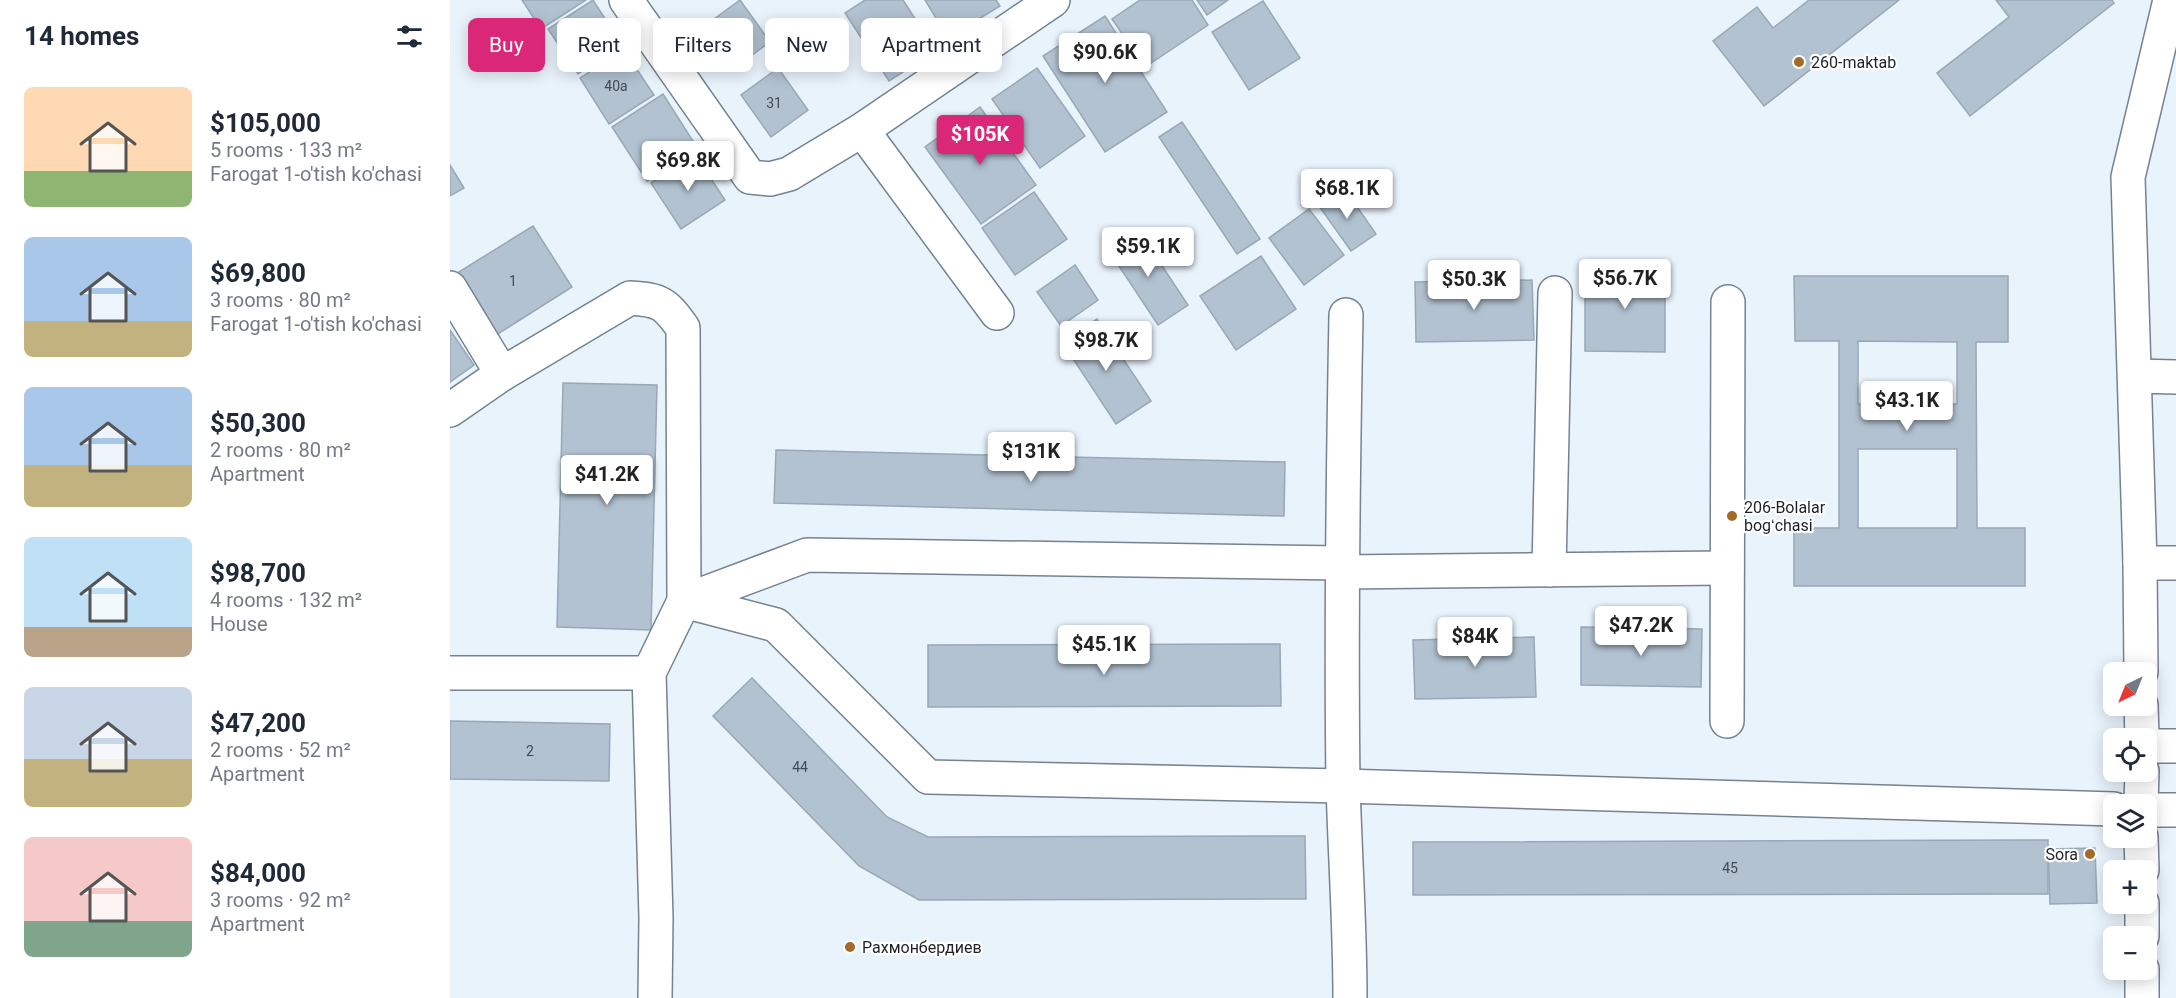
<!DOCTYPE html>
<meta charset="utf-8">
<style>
body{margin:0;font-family:Roboto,sans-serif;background:#f2f2f3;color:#1f2937;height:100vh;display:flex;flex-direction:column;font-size:22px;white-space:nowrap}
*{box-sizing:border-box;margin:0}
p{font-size:20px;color:#747a83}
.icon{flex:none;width:33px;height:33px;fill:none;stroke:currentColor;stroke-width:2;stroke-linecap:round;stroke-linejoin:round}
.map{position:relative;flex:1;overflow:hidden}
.sheet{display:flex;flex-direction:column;background:#fff;width:450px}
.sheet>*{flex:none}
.guide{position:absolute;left:18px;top:18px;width:570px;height:54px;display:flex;gap:12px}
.needle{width:39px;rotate:223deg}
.buttons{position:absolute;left:1653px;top:662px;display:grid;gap:12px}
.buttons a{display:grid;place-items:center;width:54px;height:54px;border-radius:9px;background:#fff;box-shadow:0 3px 15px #0003;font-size:30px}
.price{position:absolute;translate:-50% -51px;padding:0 14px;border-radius:6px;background:#fff;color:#222;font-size:20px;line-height:39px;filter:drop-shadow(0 2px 3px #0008)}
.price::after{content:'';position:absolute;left:50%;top:36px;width:18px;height:14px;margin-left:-9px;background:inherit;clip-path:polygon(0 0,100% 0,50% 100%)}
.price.on{background:#db2777;color:#fff}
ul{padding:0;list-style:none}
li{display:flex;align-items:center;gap:18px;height:150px;padding:0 24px}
li span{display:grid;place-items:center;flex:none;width:168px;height:120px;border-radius:9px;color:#555}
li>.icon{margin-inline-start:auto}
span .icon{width:72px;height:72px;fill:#fffc;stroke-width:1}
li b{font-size:26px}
h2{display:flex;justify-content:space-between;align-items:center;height:72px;padding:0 24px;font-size:26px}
.chip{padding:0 21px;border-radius:9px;background:#fff;box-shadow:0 3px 15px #0003;font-size:21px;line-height:54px}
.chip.on{background:#db2777;color:#fff}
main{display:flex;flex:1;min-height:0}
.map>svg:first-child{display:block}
</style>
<main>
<section class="sheet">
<h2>14 homes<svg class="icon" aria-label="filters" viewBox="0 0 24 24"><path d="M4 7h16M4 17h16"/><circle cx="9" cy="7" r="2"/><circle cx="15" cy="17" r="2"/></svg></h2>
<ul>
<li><span style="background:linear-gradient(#ffd9b3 70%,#8fb573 0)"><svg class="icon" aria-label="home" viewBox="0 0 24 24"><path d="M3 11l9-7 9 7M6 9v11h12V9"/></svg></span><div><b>$105,000</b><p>5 rooms · 133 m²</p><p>Farogat 1-o'tish ko'chasi</p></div></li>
<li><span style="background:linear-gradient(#a9c7e8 70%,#c2b280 0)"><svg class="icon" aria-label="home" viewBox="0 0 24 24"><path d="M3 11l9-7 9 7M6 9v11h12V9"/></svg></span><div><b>$69,800</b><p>3 rooms · 80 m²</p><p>Farogat 1-o'tish ko'chasi</p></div></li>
<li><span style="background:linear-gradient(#a9c7e8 65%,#c2b280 0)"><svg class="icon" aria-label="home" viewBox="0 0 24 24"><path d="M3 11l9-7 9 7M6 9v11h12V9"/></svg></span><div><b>$50,300</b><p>2 rooms · 80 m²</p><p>Apartment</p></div></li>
<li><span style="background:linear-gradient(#bfe0f5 75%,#b9a48a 0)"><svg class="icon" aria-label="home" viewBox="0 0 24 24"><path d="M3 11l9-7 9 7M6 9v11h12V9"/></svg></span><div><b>$98,700</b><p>4 rooms · 132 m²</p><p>House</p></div></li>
<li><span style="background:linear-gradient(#c9d6e8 60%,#c2b280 0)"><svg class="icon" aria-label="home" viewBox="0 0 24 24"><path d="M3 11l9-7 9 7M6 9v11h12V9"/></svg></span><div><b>$47,200</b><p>2 rooms · 52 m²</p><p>Apartment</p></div></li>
<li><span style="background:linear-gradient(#f6c9c9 70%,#7fa58c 0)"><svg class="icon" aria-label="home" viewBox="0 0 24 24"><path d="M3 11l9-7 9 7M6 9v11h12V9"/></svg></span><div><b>$84,000</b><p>3 rooms · 92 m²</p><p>Apartment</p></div></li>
</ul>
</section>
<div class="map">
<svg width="1726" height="998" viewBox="0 0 1726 998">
<rect width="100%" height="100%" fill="#e9f3fc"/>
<g fill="#b2c2d1" stroke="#98a8b6" stroke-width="1.5" fill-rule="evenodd">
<path d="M 72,0 L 136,0 L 91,29 Z"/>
<path d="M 143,0 L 172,45 L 128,74 L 98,29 Z"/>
<path d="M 290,0 L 320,42 L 283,69 L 252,28 Z"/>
<path d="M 415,0 L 453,0 L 486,51 L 439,81 L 395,13 Z"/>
<path d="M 475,0 L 546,0 L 550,6 L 498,38 Z"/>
<path d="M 690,0 L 742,0 L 758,25 L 695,67 L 662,19 Z"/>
<path d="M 747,0 L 778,0 L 757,15 Z"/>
<path d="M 1359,0 L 1449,0 L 1314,106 L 1263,41 L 1307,7 L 1323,28 Z"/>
<path d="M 1546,0 L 1662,0 L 1664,3 L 1520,116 L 1487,73 L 1559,17 Z"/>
<path d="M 813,1 L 850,58 L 799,90 L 762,32 Z"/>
<path d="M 655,16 L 717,112 L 655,152 L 593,56 Z"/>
<path d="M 174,50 L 204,95 L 159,124 L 130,78 Z"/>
<path d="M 328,68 L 358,110 L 321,137 L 291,95 Z"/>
<path d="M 587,68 L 635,136 L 590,168 L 542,99 Z"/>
<path d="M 213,94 L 248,149 L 197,181 L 162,127 Z"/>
<path d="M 530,107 L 586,185 L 531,224 L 475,147 Z"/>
<path d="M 732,122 L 810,239 L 787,254 L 709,137 Z"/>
<path d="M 245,154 L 275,200 L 231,229 L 201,183 Z"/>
<path d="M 0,165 L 14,188 L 0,196 Z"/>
<path d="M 894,188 L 926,234 L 901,251 L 869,206 Z"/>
<path d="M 584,192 L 617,239 L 565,275 L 532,228 Z"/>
<path d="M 859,209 L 894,255 L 854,285 L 819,238 Z"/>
<path d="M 83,226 L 122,287 L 43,337 L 4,275 Z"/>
<path d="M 689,231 L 738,305 L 708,325 L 659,251 Z"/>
<path d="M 811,256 L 846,309 L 786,350 L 750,296 Z"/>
<path d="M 625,265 L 648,300 L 611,326 L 587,292 Z"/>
<path d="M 1135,267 L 1215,268 L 1215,352 L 1135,351 Z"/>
<path d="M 1344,276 L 1558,276 L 1558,342 L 1526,342 L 1527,528 L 1575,528 L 1575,586 L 1344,586 L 1344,528 L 1389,528 L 1389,341 L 1345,341 ZM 1408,341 L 1507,342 L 1507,404 L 1408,404 ZM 1408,449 L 1507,449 L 1507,528 L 1408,528 Z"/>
<path d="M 1082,280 L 1084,340 L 966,342 L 965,282 Z"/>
<path d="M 647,319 L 701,401 L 666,424 L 612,342 Z"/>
<path d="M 0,330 L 24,365 L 0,382 Z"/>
<path d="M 113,383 L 207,385 L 201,630 L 107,627 Z"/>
<path d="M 326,450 L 835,462 L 834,516 L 324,503 Z"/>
<path d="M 1131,627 L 1252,629 L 1251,687 L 1131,685 Z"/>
<path d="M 1084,637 L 1086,697 L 965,699 L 963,640 Z"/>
<path d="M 830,644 L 831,706 L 478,707 L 478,645 Z"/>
<path d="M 302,678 L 437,817 L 478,837 L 855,836 L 856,899 L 469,900 L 409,866 L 263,716 Z"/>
<path d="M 0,721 L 160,724 L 159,781 L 0,779 Z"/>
<path d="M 1598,840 L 1598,894 L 963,895 L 963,842 Z"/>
<path d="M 1645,848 L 1647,903 L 1600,904 L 1598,849 Z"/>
</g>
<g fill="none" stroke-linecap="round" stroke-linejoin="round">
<defs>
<g id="minor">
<path d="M 176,0 L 300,177 L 320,179 L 339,174 L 412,130 L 603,0"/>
<path d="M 412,130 L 547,313"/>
<path d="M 0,288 L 52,374 L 180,298 C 211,300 215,303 233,328 L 234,601 L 199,673 L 206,918 L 205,998"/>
<path d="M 896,315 C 893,471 891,628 893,784 C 895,856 900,926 900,998"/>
<path d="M 1685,376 L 1726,377"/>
<path d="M 0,410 L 52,374"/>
<path d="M 892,563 L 357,555 L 234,601 L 326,625 L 478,777 L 893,786 L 1664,809"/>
<path d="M 1690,563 L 1726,563"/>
<path d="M 1099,570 L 1105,293"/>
<path d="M 892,572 L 1277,568"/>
<path d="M 1691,672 L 1690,563 L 1678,177 L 1720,0"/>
<path d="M 0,673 L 199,673"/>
<path d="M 1691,705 L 1692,738"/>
<path d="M 1277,721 L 1278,302"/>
<path d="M 1696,746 L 1726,746"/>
<path d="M 1691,804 L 1692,771"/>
<path d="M 1696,810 L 1726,810"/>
<path d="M 1691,837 L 1692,870"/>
<path d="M 1692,903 L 1692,936"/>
<path d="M 1692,969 L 1692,998"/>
</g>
</defs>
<use href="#minor" stroke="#748391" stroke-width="36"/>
<use href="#minor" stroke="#fff" stroke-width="33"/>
</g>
<g fill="#a36a28" stroke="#fff" stroke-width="2">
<circle cx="1349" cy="62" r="6"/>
<circle cx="1282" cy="516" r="6"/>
<circle cx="1640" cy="854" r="6"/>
<circle cx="400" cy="947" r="6"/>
</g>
<g text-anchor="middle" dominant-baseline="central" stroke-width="4.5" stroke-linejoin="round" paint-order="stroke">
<g font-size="14" fill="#424a52">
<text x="166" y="86">40а</text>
<text x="324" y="103">31</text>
<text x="63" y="281">1</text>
<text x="80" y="751">2</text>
<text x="350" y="767">44</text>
<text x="1280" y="868">45</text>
</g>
<g font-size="16" fill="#1c2227" stroke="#fff" text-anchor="start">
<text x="1361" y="62">260-maktab</text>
<text x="1294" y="507">206-Bolalar<tspan x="1294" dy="18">bogʻchasi</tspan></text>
<text x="1628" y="854" text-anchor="end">Sora</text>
<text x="412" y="947">Рахмонбердиев</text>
</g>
</g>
</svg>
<div class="buttons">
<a><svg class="needle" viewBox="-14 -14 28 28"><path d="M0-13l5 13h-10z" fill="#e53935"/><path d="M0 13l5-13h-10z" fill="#747a83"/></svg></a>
<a><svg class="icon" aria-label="locate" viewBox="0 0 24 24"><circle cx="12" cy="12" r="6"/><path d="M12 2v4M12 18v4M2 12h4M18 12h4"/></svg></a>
<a><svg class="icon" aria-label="layers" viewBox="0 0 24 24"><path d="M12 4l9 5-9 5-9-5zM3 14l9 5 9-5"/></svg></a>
<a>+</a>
<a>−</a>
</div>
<b class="price" style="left:655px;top:84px">$90.6K</b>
<b class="price on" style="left:530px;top:166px">$105K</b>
<b class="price" style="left:238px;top:192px">$69.8K</b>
<b class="price" style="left:897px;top:220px">$68.1K</b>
<b class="price" style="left:698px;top:278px">$59.1K</b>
<b class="price" style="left:1175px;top:310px">$56.7K</b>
<b class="price" style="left:1024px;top:311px">$50.3K</b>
<b class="price" style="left:656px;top:372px">$98.7K</b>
<b class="price" style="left:1457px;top:432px">$43.1K</b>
<b class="price" style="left:581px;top:483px">$131K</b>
<b class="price" style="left:157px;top:506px">$41.2K</b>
<b class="price" style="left:1191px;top:657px">$47.2K</b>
<b class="price" style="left:1025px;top:668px">$84K</b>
<b class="price" style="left:654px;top:676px">$45.1K</b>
<div class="guide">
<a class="chip on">Buy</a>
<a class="chip">Rent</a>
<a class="chip">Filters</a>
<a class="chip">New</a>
<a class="chip">Apartment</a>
</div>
</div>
</main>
